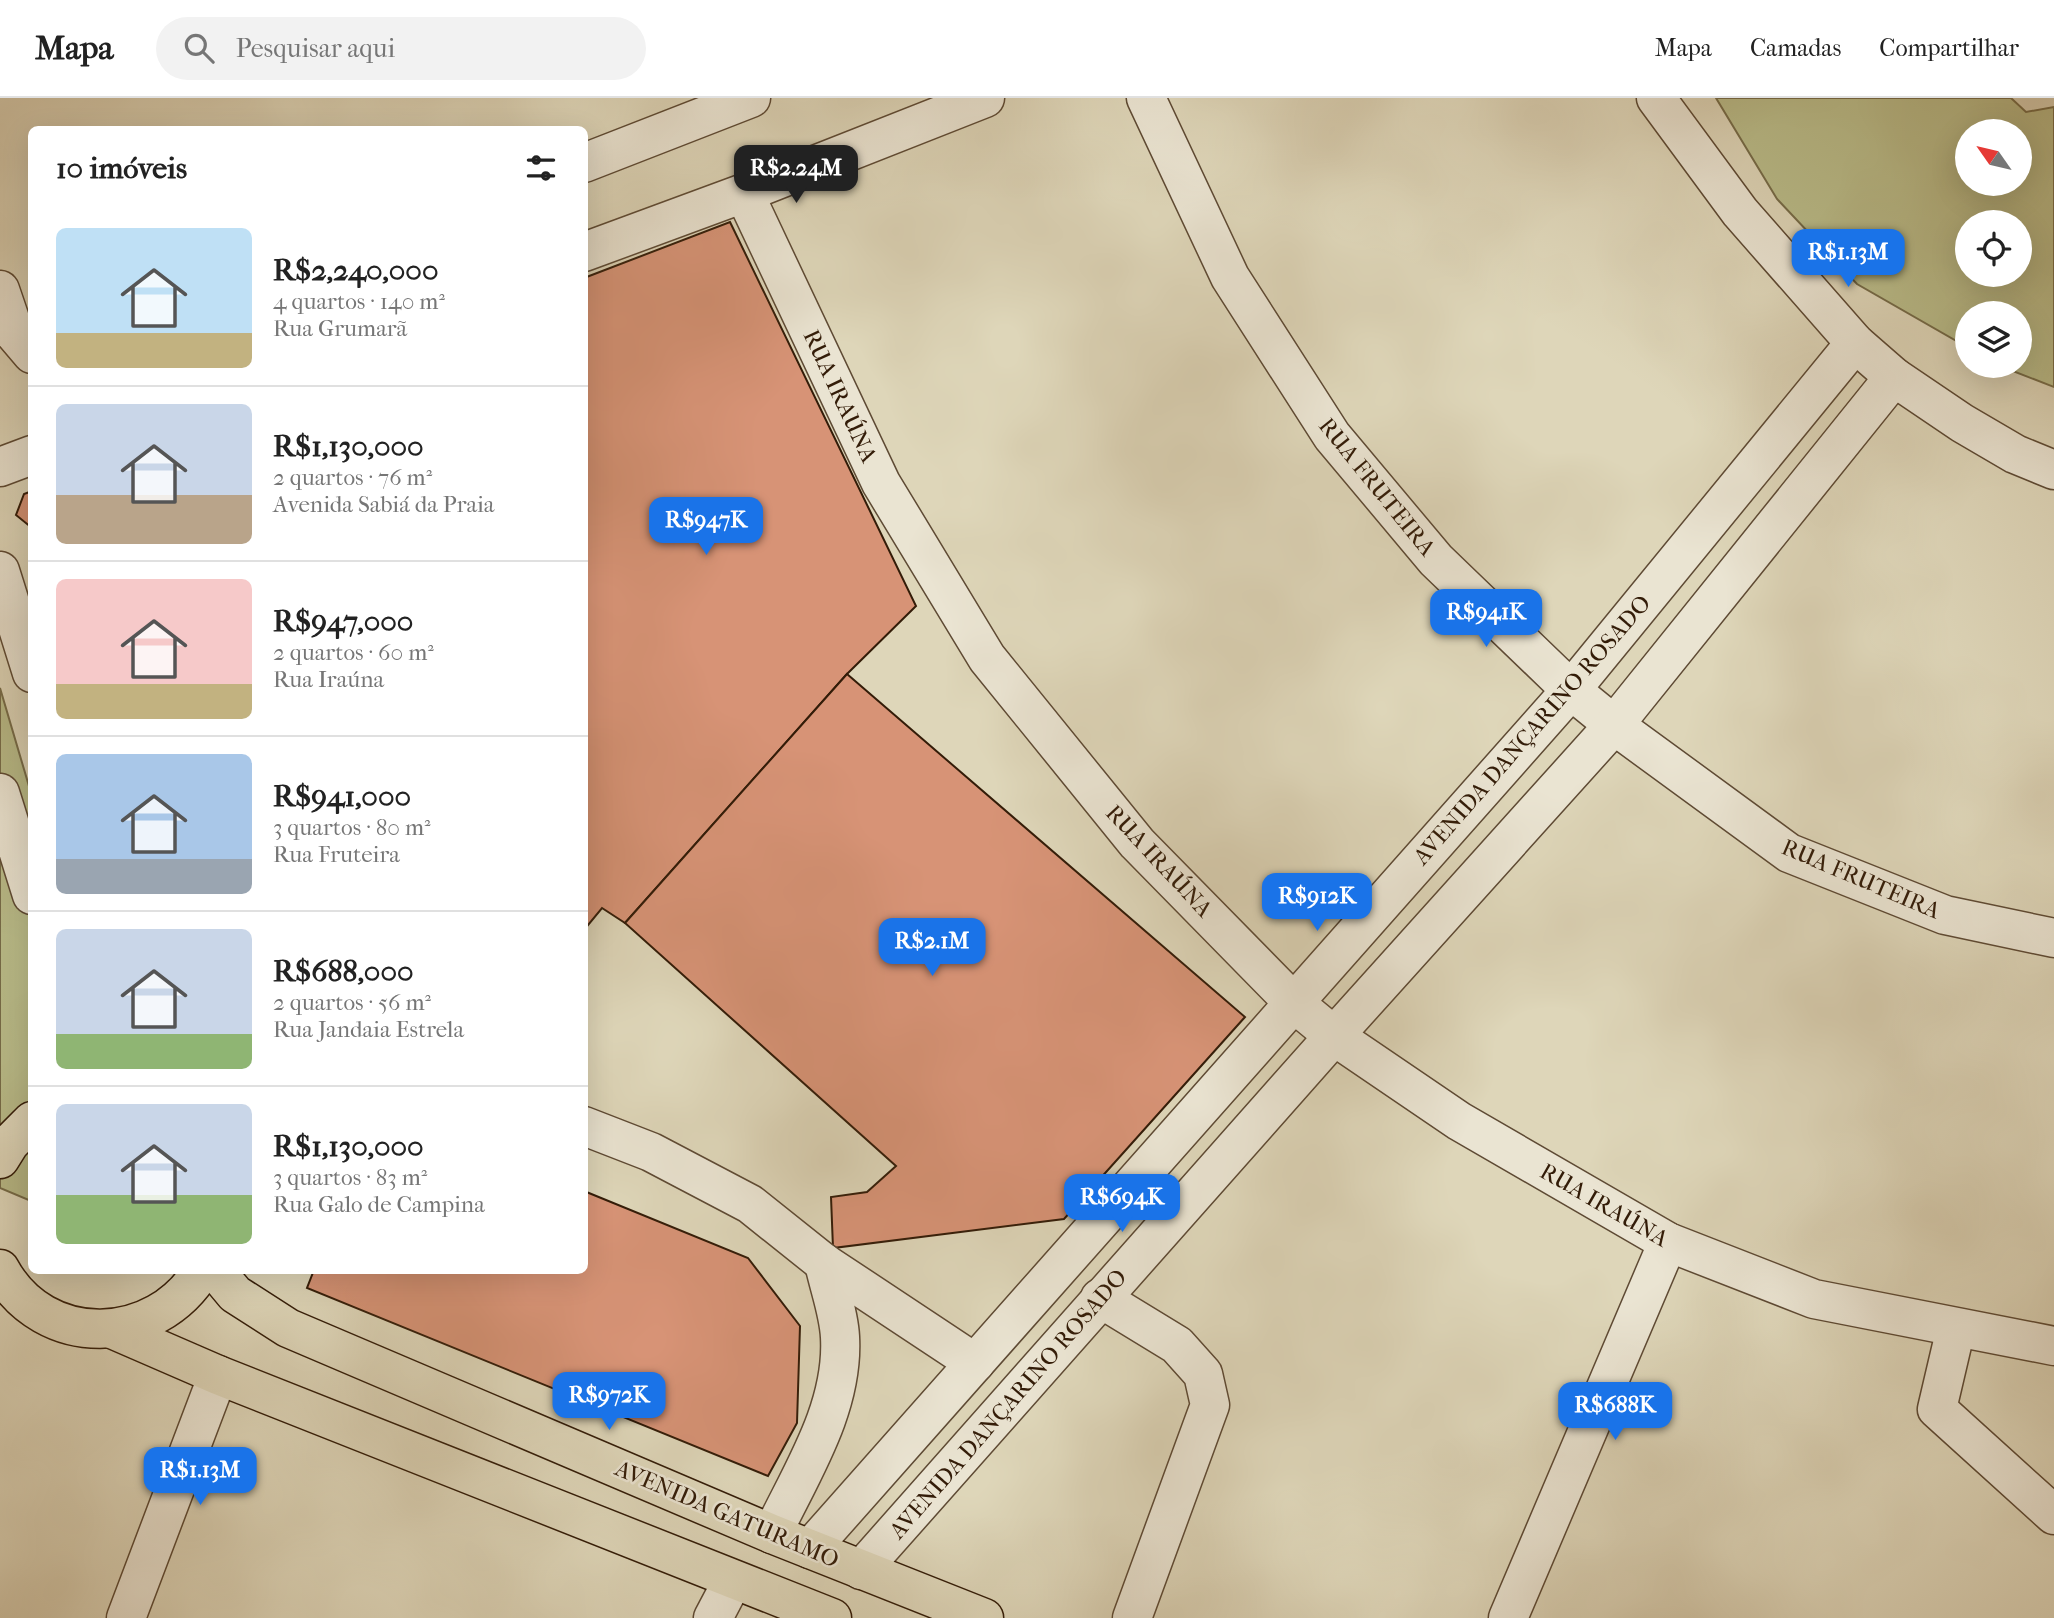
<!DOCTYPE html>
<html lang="pt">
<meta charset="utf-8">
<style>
body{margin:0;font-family:"IM FELL French Canon",serif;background:#f2f2f2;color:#222;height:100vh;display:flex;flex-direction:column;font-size:26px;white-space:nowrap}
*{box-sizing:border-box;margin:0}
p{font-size:23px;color:#767676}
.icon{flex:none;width:38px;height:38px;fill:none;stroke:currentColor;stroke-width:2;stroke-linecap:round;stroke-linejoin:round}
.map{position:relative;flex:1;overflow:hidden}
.details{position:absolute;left:28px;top:28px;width:560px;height:1148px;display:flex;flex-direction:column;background:#fff;border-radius:10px;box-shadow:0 7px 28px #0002}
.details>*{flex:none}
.needle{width:46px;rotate:304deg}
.tools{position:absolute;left:1955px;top:21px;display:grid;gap:14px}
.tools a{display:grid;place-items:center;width:77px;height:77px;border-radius:50%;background:#fff;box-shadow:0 7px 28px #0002;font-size:35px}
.price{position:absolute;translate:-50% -60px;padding:0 16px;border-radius:14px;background:#1a73e8;color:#fff;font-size:23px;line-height:46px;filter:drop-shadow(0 2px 4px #0008)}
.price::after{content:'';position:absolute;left:50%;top:42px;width:21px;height:16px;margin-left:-10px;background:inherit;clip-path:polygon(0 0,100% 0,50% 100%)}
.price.active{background:#222;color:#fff}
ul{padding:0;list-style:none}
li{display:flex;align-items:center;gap:21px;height:175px;padding:0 28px}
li+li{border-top:2px solid #e0e0e0}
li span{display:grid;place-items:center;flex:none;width:196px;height:140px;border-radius:10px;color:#555}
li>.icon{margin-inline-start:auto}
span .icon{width:84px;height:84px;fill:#fffc;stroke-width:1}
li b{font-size:30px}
h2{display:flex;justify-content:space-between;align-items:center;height:84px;padding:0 28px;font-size:30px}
header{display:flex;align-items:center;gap:42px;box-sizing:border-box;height:98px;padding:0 35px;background:#fff;border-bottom:2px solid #e0e0e0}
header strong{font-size:33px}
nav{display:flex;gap:38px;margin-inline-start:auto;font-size:24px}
.search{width:490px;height:63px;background:#f2f2f2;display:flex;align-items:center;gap:18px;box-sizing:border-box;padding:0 24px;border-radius:38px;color:#767676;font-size:26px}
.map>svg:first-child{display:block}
</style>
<header>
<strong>Mapa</strong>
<div class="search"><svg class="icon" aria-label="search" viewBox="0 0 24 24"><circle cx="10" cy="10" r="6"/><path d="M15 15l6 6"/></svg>Pesquisar aqui</div>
<nav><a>Mapa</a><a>Camadas</a><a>Compartilhar</a></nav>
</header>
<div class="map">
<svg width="2054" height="1520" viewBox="0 0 2054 1520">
<rect width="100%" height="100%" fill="#ded6b9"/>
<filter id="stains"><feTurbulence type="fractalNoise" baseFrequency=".00286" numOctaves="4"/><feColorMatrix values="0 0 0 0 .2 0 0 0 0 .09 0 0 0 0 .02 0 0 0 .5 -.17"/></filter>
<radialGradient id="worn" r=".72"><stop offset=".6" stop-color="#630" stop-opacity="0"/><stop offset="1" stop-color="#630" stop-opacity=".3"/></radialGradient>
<g fill="#b9bc8a" stroke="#766c49" stroke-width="2" fill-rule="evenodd">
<path d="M 1716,0 L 2011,0 L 2026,14 L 2054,9 L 2054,289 L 2000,268 L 2020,268 L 2020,215 L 1967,215 L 1967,249 L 1857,186 L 1777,101 ZM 1967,33 L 2020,33 L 2020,86 L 1967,86 ZM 1967,124 L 2020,124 L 2020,177 L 1967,177 Z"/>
<path d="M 0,590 L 31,695 L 31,1103 L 0,1090 Z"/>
</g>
<g fill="#d79376" stroke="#331c08" stroke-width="2">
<path d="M 730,124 L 916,508 L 847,576 L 625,825 L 602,810 L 584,832 L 584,180 Z"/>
<path d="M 32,393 L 32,430 L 16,417 L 24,396 Z"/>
<path d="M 847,576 L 1245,919 L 1064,1121 L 833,1150 L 831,1099 L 867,1094 L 896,1068 L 625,825 Z"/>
<path d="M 584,1093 L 748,1160 L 800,1228 L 797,1325 L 768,1378 L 307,1190 L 314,1172 L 584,1172 Z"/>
</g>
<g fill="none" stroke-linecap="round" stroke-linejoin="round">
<defs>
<g id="minor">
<path d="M 1146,0 L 1230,179 L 1332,338 L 1436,462 L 1571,592 L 1614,627 L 1789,755 L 1945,817 L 2054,840"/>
<path d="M 1656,0 L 1740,114 L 1855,245 L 1894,279 L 1962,325 L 2015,356 L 2054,372"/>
<path d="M 584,65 L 751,0"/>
<path d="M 744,95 L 881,385 L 987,560 L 1137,745 L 1294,905 L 1334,938 L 1459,1023 L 1668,1144 L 1814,1201 L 2054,1248"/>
<path d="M 584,154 L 744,95 L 985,0"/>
<path d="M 0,192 L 15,236 L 32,256"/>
<path d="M 0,369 L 32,357"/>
<path d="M 0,473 L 32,575"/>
<path d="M 0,695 L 32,797"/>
<path d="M 584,1028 L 651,1054 L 750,1106 L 824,1165 L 975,1265"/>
<path d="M 1100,1200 L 1177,1247 L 1203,1276 L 1210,1307 L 1132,1520"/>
<path d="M 1956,1230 L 1937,1311 L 2054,1417"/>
<path d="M 772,1436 C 801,1375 844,1310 840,1239 C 839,1215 829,1189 824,1165"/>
<path d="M 810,1451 L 1571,592 L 1855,245"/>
<path d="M 861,1472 L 1334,938 L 1614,627 L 1894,279"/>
<path d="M 126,1520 L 218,1277"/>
<path d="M 713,1520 L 733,1482"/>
<path d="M 1508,1520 L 1668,1144"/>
</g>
<g id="major">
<path d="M 0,1061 L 10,1045 L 32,1023"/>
<path d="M 0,1171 C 44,1252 156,1249 202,1172"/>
<path d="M 215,1172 L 235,1196 L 288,1230 L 772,1436 L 984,1520"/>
<path d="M 112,1231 L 218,1277 L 832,1520"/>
</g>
</defs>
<use href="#minor" stroke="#5e4a34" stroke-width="41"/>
<use href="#major" stroke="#331c08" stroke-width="41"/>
<use href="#minor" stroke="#eae4d2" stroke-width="38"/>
<use href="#major" stroke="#ded6b9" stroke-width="38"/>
</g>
<g text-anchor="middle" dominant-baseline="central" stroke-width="5" stroke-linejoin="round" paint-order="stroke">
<g font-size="23" fill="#331c08" stroke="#eae4d2">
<text transform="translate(840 298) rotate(65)">RUA IRAÚNA</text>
<text transform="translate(1377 389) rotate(51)">RUA FRUTEIRA</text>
<text transform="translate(1532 632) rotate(-49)">AVENIDA DANÇARINO ROSADO</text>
<text transform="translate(1159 763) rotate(47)">RUA IRAÚNA</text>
<text transform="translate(1861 781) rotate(23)">RUA FRUTEIRA</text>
<text transform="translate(1604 1107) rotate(30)">RUA IRAÚNA</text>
<text transform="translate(1008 1306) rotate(-49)">AVENIDA DANÇARINO ROSADO</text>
<text transform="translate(727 1416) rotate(23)">AVENIDA GATURAMO</text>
</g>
</g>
<rect width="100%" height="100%" filter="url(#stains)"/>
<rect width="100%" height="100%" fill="url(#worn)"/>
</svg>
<div class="tools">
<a><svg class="needle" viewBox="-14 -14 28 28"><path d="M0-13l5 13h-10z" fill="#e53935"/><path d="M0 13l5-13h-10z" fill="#767676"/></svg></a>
<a><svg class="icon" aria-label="locate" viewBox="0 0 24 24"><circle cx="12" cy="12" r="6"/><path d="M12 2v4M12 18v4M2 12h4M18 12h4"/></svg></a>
<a><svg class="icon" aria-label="layers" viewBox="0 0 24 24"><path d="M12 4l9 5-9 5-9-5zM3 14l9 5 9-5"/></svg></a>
</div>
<b class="price active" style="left:796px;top:107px">R$2.24M</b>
<b class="price" style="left:1848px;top:191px">R$1.13M</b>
<b class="price" style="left:706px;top:459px">R$947K</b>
<b class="price" style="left:1486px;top:551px">R$941K</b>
<b class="price" style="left:1317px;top:835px">R$912K</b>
<b class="price" style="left:932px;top:880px">R$2.1M</b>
<b class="price" style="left:1122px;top:1136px">R$694K</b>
<b class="price" style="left:609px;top:1334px">R$972K</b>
<b class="price" style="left:1615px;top:1344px">R$688K</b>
<b class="price" style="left:200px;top:1409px">R$1.13M</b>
<section class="details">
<h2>10 imóveis<svg class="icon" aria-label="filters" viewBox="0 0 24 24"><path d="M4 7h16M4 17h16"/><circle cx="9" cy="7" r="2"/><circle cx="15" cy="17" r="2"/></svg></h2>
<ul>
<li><span style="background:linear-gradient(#bfe0f5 75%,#c2b280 0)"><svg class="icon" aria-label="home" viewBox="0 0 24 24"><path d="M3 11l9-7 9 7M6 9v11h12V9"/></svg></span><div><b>R$2,240,000</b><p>4 quartos · 140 m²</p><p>Rua Grumarã</p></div></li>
<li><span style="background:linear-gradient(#c9d6e8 65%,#b9a48a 0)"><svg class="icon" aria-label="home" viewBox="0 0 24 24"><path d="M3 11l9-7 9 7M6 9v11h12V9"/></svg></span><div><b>R$1,130,000</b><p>2 quartos · 76 m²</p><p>Avenida Sabiá da Praia</p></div></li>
<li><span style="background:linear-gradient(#f6c9c9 75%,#c2b280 0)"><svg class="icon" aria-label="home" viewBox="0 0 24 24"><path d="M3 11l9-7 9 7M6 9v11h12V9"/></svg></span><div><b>R$947,000</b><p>2 quartos · 60 m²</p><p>Rua Iraúna</p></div></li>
<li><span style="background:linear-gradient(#a9c7e8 75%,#9aa5b1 0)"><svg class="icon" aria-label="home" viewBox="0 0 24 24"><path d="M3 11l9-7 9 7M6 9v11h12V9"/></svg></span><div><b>R$941,000</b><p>3 quartos · 80 m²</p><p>Rua Fruteira</p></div></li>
<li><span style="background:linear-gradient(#c9d6e8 75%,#8fb573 0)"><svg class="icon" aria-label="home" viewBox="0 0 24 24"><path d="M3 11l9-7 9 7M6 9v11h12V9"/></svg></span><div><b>R$688,000</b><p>2 quartos · 56 m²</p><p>Rua Jandaia Estrela</p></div></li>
<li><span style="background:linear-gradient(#c9d6e8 65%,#8fb573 0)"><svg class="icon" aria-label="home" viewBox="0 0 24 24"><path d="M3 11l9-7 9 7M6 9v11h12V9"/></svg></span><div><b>R$1,130,000</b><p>3 quartos · 83 m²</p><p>Rua Galo de Campina</p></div></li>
</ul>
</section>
</div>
